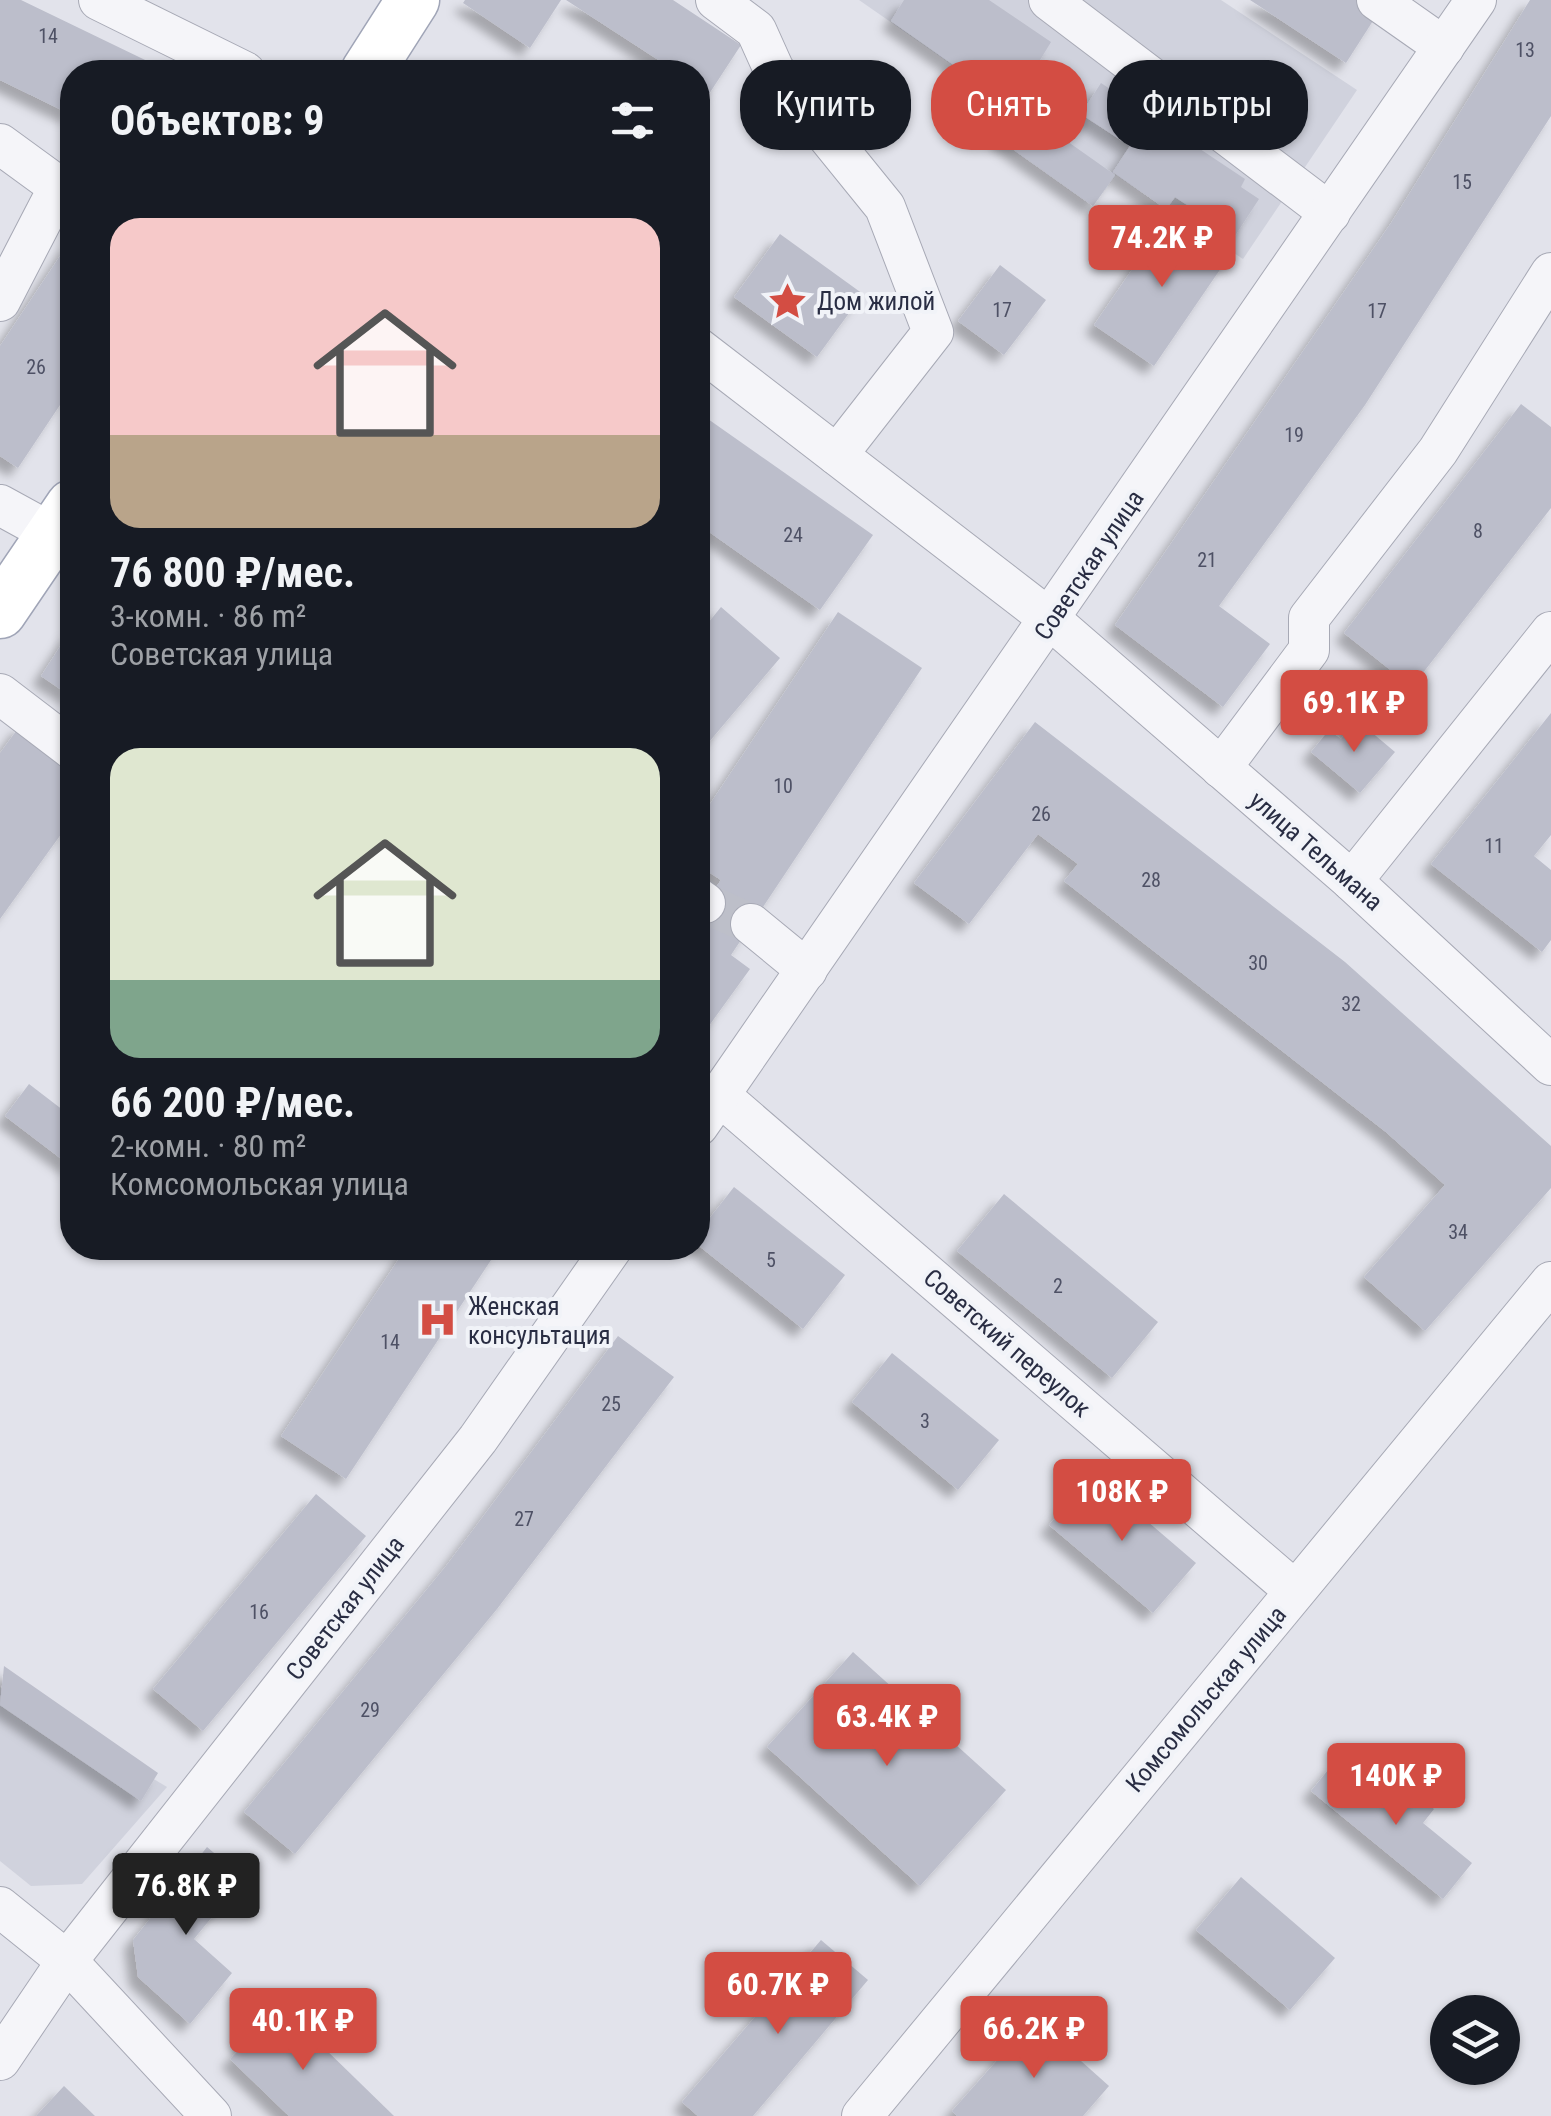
<!DOCTYPE html>
<html lang="ru">
<meta charset="utf-8">
<style>
body{margin:0;font-family:"Roboto Condensed",sans-serif;background:#242831;color:#f1f3f6;height:100vh;display:flex;flex-direction:column;font-size:38px;white-space:nowrap}
*{box-sizing:border-box;margin:0}
p{font-size:32px;color:#9ea1a6}
.icon{flex:none;width:55px;height:55px;fill:none;stroke:currentColor;stroke-width:2;stroke-linecap:round;stroke-linejoin:round}
.map{position:relative;flex:1;overflow:hidden}
.panel{position:absolute;left:60px;top:60px;width:650px;height:1200px;display:flex;flex-direction:column;background:#171b24;border-radius:40px;box-shadow:0 2px 8px #0004}
.panel>*{flex:none}
.top-card{position:absolute;left:740px;top:60px;width:660px;height:90px;display:flex;gap:20px}
.tools{position:absolute;left:1430px;top:1995px;display:grid;gap:20px}
.tools a{display:grid;place-items:center;width:90px;height:90px;border-radius:50%;background:#171b24;box-shadow:0 2px 8px #0004;font-size:50px}
.price{position:absolute;translate:-50% -85px;padding:0 22px;border-radius:10px;background:#d34d43;color:#fff;font-size:32px;line-height:65px;filter:drop-shadow(0 2px 5px #0008)}
.price::after{content:'';position:absolute;left:50%;top:60px;width:30px;height:22px;margin-left:-15px;background:inherit;clip-path:polygon(0 0,100% 0,50% 100%)}
.price.on{background:#222;color:#fff}
ul{padding:0;list-style:none}
li{display:grid;align-content:center;gap:20px;height:530px;padding:0 50px}
li span{display:grid;place-items:center;height:310px;border-radius:30px;color:#555}
li>.icon{margin-inline-start:auto}
span .icon{width:180px;height:180px;fill:#fffc;stroke-width:1}
li b{font-size:42px}
h2{display:flex;justify-content:space-between;align-items:center;height:120px;padding:0 50px;font-size:42px}
.tag{padding:0 35px;border-radius:40px;background:#171b24;box-shadow:0 2px 8px #0004;font-size:35px;line-height:90px}
.tag.on{background:#d34d43;color:#fff}
.map>svg:first-child{display:block}
</style>
<div class="map">
<svg width="1551" height="2116" viewBox="0 0 1551 2116">
<defs>
<filter id="shadow"><feDropShadow dx="-9" dy="9" stdDeviation="5" flood-color="#0004"/></filter>
</defs>
<rect width="100%" height="100%" fill="#e2e3eb"/>
<g fill="#d0d2dd">
<path d="M 859,0 L 1221,0 L 1357,90 L 1243,259 L 1116,175 L 1093,206 L 997,138 L 1017,110 Z"/>
<path d="M 0,1687 L 167,1787 L 82,1884 L 31,1886 L 0,1861 Z"/>
</g>
<g fill="#bcbecb" filter="url(#shadow)">
<path d="M 0,0 L 21,0 L 170,72 L 72,72 L 72,115 L 0,80 Z"/>
<path d="M 465,0 L 561,0 L 530,48 L 463,3 Z"/>
<path d="M 566,0 L 673,0 L 741,45 L 709,94 L 698,86 L 698,72 L 677,72 Z"/>
<path d="M 904,0 L 989,0 L 1051,42 L 1012,106 L 891,21 Z"/>
<path d="M 1250,0 L 1359,0 L 1378,13 L 1346,63 Z"/>
<path d="M 1530,0 L 1551,0 L 1551,116 L 1365,405 L 1219,606 L 1270,644 L 1223,707 L 1115,625 L 1391,223 Z"/>
<path d="M 1101,83 L 1245,179 L 1241,187 L 1259,199 L 1227,248 L 1198,229 L 1206,217 L 1175,197 L 1166,209 L 1113,172 L 1130,146 L 1081,114 Z"/>
<path d="M 1020,108 L 1115,175 L 1093,206 L 997,138 Z"/>
<path d="M 1170,214 L 1230,255 L 1154,366 L 1094,325 Z"/>
<path d="M 780,234 L 863,294 L 817,357 L 734,297 Z"/>
<path d="M 72,238 L 72,387 L 18,468 L 0,456 L 0,346 Z"/>
<path d="M 1000,265 L 1046,300 L 1004,355 L 958,321 Z"/>
<path d="M 1521,404 L 1551,427 L 1551,508 L 1412,687 L 1344,633 Z"/>
<path d="M 698,412 L 873,535 L 820,610 L 698,524 Z"/>
<path d="M 721,607 L 780,658 L 698,755 L 698,614 L 708,623 Z"/>
<path d="M 838,612 L 922,668 L 731,955 L 750,969 L 698,1041 L 698,913 L 721,880 L 698,865 L 698,822 Z"/>
<path d="M 72,628 L 72,697 L 41,676 Z"/>
<path d="M 1551,713 L 1551,835 L 1534,856 L 1551,870 L 1551,940 L 1542,952 L 1431,864 Z"/>
<path d="M 1357,720 L 1395,752 L 1360,793 L 1311,752 L 1329,730 L 1341,739 Z"/>
<path d="M 1035,722 L 1345,962 L 1551,1146 L 1551,1188 L 1425,1331 L 1364,1277 L 1445,1185 L 1386,1132 L 1064,881 L 1078,864 L 1038,834 L 969,924 L 914,883 Z"/>
<path d="M 22,723 L 72,760 L 72,819 L 0,919 L 0,753 Z"/>
<path d="M 29,1084 L 72,1117 L 72,1167 L 5,1116 Z"/>
<path d="M 734,1187 L 845,1275 L 803,1329 L 698,1245 L 698,1233 Z"/>
<path d="M 1004,1194 L 1158,1322 L 1112,1378 L 957,1251 Z"/>
<path d="M 406,1248 L 499,1248 L 346,1479 L 281,1436 Z"/>
<path d="M 618,1336 L 674,1377 L 497,1609 L 295,1854 L 244,1812 L 446,1566 Z"/>
<path d="M 892,1353 L 999,1440 L 958,1490 L 852,1402 Z"/>
<path d="M 1092,1474 L 1196,1563 L 1153,1613 L 1049,1525 Z"/>
<path d="M 316,1494 L 366,1536 L 203,1731 L 153,1689 Z"/>
<path d="M 853,1652 L 1006,1790 L 920,1886 L 767,1747 Z"/>
<path d="M 4,1666 L 158,1773 L 141,1801 L 0,1705 Z"/>
<path d="M 1333,1764 L 1378,1801 L 1397,1778 L 1434,1809 L 1423,1823 L 1472,1863 L 1443,1899 L 1311,1791 Z"/>
<path d="M 207,1847 L 244,1878 L 194,1939 L 232,1973 L 190,2024 L 138,1977 L 133,1940 Z"/>
<path d="M 1241,1877 L 1335,1958 L 1290,2010 L 1196,1930 Z"/>
<path d="M 821,1940 L 868,1980 L 753,2116 L 698,2116 L 682,2102 Z"/>
<path d="M 281,2006 L 394,2116 L 289,2116 L 230,2059 Z"/>
<path d="M 1034,2019 L 1109,2086 L 1083,2116 L 957,2116 L 952,2111 Z"/>
<path d="M 64,2086 L 95,2116 L 36,2116 Z"/>
</g>
<g fill="none" stroke-linecap="round" stroke-linejoin="round">
<path stroke="#bdbfc9" stroke-width="40" stroke-dasharray="40 20" stroke-linecap="butt" d="M 705,903 L 751,924"/>
<defs>
<g id="minor">
<path d="M 99,0 L 245,72"/>
<path d="M 716,0 L 756,30 L 774,70 L 885,207 L 933,332 L 837,455"/>
<path d="M 1049,0 L 1330,213"/>
<path d="M 1377,0 L 1444,47"/>
<path d="M 0,144 L 59,187 L 0,301"/>
<path d="M 698,348 L 1051,620 L 1352,881 L 1551,1065"/>
<path d="M 0,505 L 53,534"/>
<path d="M 0,694 L 72,749"/>
<path d="M 1221,768 L 1309,650 L 1309,618 L 1438,451 L 1551,273"/>
<path d="M 1352,881 L 1551,632"/>
<path d="M 698,898 L 705,903"/>
<path d="M 751,924 L 807,970"/>
<path d="M 719,1095 L 1295,1591"/>
<path d="M 698,1126 L 1476,0"/>
<path d="M 0,1907 L 67,1961 L 211,2116"/>
<path d="M 0,2060 L 67,1961 L 478,1439 L 612,1248"/>
<path d="M 862,2116 L 1551,1282"/>
</g>
<g id="major">
<path d="M 367,72 L 413,0"/>
<path d="M 0,612 L 72,506"/>
</g>
</defs>
<use href="#minor" stroke="#a7a9b5" stroke-width="42"/>
<use href="#major" stroke="#a0a5b7" stroke-width="55"/>
<use href="#minor" stroke="#f5f5f9" stroke-width="40"/>
<use href="#major" stroke="#fff" stroke-width="52"/>
</g>
<defs>
<symbol id="sight-bare" viewBox="-9 -9 18 18"><path d="M0-6L1.8-2.2L6-1.7L2.9 1.2L3.7 5.4L0 3.3L-3.7 5.4L-2.9 1.2L-6-1.7L-1.8-2.2Z" fill="#d34d43" stroke="#f1f3f8" stroke-width="2.5" paint-order="stroke"/></symbol>
<symbol id="hospital-bare" viewBox="-9 -9 18 18"><path d="M-5-5h3v3.5h4V-5h3V5h-3V1.5h-4V5h-3Z" fill="#d34d43" stroke="#f1f3f8" stroke-width="2.5" paint-order="stroke"/></symbol>
</defs>
<g fill-rule="evenodd">
<use href="#sight-bare" x="760" y="274" width="55" height="55"/>
<use href="#hospital-bare" x="410" y="1292" width="55" height="55"/>
</g>
<g text-anchor="middle" dominant-baseline="central" stroke-width="8" stroke-linejoin="round" paint-order="stroke">
<g font-size="20" fill="#4e5165">
<text x="48" y="36">14</text>
<text x="1525" y="50">13</text>
<text x="1462" y="182">15</text>
<text x="1002" y="310">17</text>
<text x="1377" y="311">17</text>
<text x="36" y="367">26</text>
<text x="1294" y="435">19</text>
<text x="1478" y="531">8</text>
<text x="793" y="535">24</text>
<text x="1207" y="560">21</text>
<text x="783" y="786">10</text>
<text x="1041" y="814">26</text>
<text x="1494" y="846">11</text>
<text x="1151" y="880">28</text>
<text x="1258" y="963">30</text>
<text x="1351" y="1004">32</text>
<text x="1458" y="1232">34</text>
<text x="771" y="1260">5</text>
<text x="1058" y="1286">2</text>
<text x="390" y="1342">14</text>
<text x="611" y="1404">25</text>
<text x="925" y="1421">3</text>
<text x="524" y="1519">27</text>
<text x="259" y="1612">16</text>
<text x="370" y="1710">29</text>
</g>
<g font-size="25" fill="#292d43" stroke="#f1f3f8" text-anchor="start">
<text x="817" y="301">Дом жилой</text>
<text x="468" y="1306">Женская<tspan x="468" dy="29">консультация</tspan></text>
</g>
<g font-size="25" fill="#292d43" stroke="#f1f3f8">
<text transform="translate(1089 565) rotate(-56)">Советская улица</text>
<text transform="translate(1316 851) rotate(41)">улица Тельмана</text>
<text transform="translate(1007 1343) rotate(41)">Советский переулок</text>
<text transform="translate(345 1608) rotate(-52)">Советская улица</text>
<text transform="translate(1206 1699) rotate(-50)">Комсомольская улица</text>
</g>
</g>
</svg>
<div class="tools">
<a><svg class="icon" aria-label="layers" viewBox="0 0 24 24"><path d="M12 4l9 5-9 5-9-5zM3 14l9 5 9-5"/></svg></a>
</div>
<b class="price" style="left:1162px;top:290px">74.2K ₽</b>
<b class="price" style="left:1354px;top:755px">69.1K ₽</b>
<b class="price" style="left:1122px;top:1544px">108K ₽</b>
<b class="price" style="left:887px;top:1769px">63.4K ₽</b>
<b class="price" style="left:1396px;top:1828px">140K ₽</b>
<b class="price on" style="left:186px;top:1938px">76.8K ₽</b>
<b class="price" style="left:778px;top:2037px">60.7K ₽</b>
<b class="price" style="left:303px;top:2073px">40.1K ₽</b>
<b class="price" style="left:1034px;top:2081px">66.2K ₽</b>
<div class="top-card">
<a class="tag">Купить</a>
<a class="tag on">Снять</a>
<a class="tag">Фильтры</a>
</div>
<section class="panel">
<h2>Объектов: 9<svg class="icon" aria-label="filters" viewBox="0 0 24 24"><path d="M4 7h16M4 17h16"/><circle cx="9" cy="7" r="2"/><circle cx="15" cy="17" r="2"/></svg></h2>
<ul>
<li><span style="background:linear-gradient(#f6c9c9 70%,#b9a48a 0)"><svg class="icon" aria-label="home" viewBox="0 0 24 24"><path d="M3 11l9-7 9 7M6 9v11h12V9"/></svg></span><div><b>76 800 ₽/мес.</b><p>3-комн. · 86 m²</p><p>Советская улица</p></div></li>
<li><span style="background:linear-gradient(#dfe7d0 75%,#7fa58c 0)"><svg class="icon" aria-label="home" viewBox="0 0 24 24"><path d="M3 11l9-7 9 7M6 9v11h12V9"/></svg></span><div><b>66 200 ₽/мес.</b><p>2-комн. · 80 m²</p><p>Комсомольская улица</p></div></li>
</ul>
</section>
</div>
